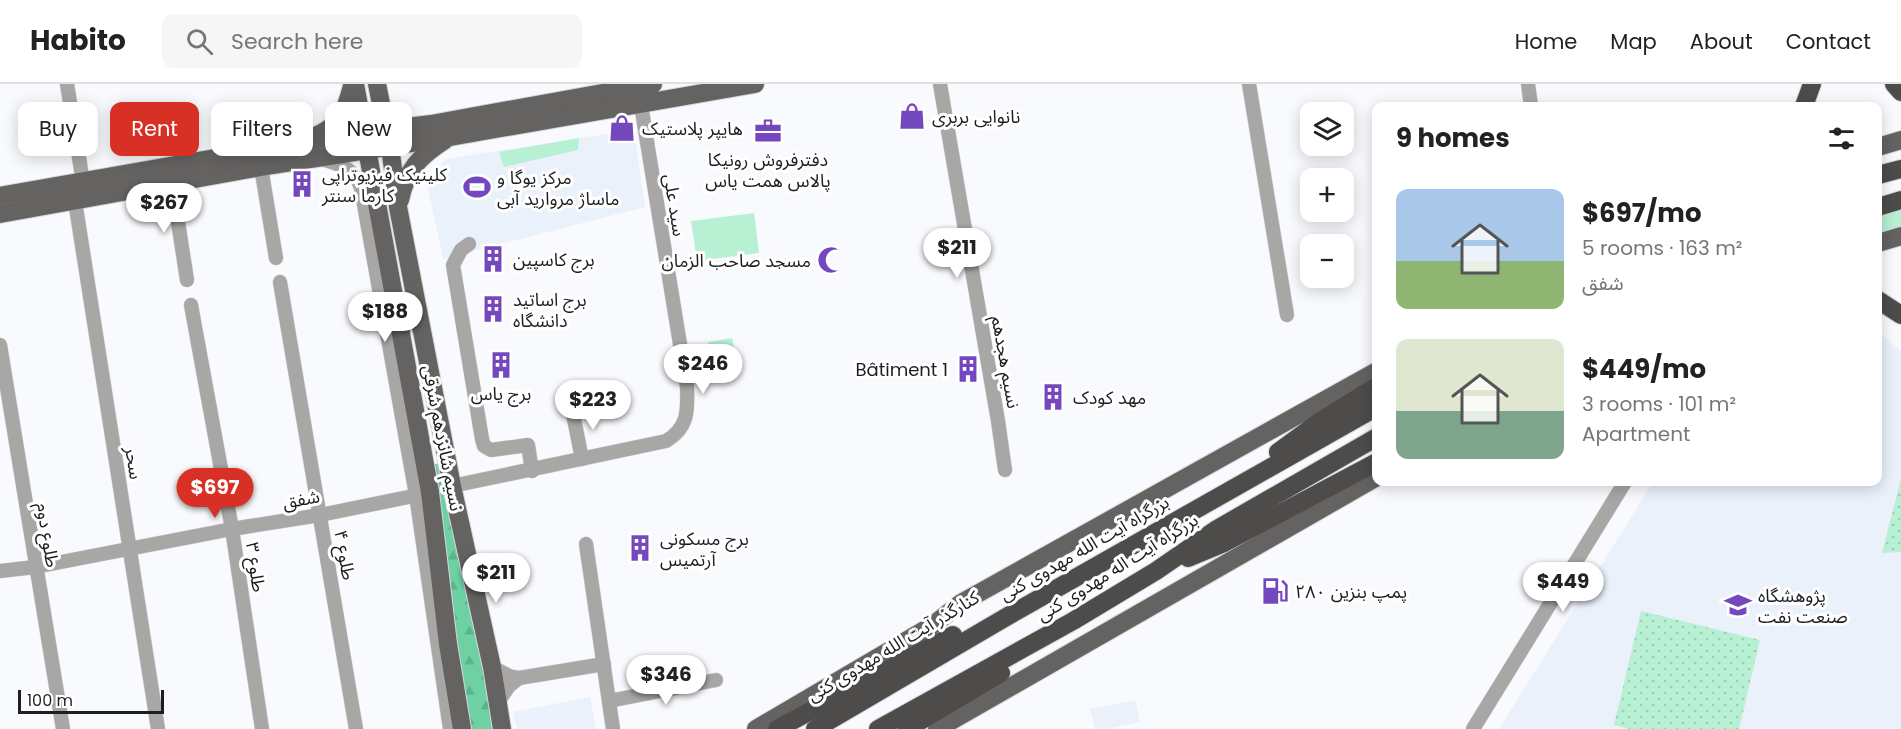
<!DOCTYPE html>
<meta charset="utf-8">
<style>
body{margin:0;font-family:Poppins,"Noto Sans Arabic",sans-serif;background:#f6f6f6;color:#222;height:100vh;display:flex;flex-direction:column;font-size:22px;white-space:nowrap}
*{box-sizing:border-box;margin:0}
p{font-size:20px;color:#767676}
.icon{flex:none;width:33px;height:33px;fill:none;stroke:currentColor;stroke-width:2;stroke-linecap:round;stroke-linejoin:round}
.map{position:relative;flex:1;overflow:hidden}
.side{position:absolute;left:1372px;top:18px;width:510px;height:384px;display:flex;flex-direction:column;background:#fff;border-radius:12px;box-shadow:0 3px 15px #0003}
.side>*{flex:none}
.banner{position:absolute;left:18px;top:18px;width:570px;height:54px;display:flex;gap:12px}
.buttons{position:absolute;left:1300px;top:18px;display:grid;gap:12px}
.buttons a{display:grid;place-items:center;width:54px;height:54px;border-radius:12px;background:#fff;box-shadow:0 3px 15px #0003;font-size:30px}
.scale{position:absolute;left:18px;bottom:15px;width:146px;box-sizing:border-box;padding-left:6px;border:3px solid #1d1e1e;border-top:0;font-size:16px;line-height:21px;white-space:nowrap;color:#1d1e1e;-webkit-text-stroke:4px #fff;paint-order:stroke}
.price{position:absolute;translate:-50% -51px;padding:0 14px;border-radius:21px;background:#fff;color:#222;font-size:20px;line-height:39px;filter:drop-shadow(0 2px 3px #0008)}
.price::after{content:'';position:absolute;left:50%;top:36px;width:18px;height:14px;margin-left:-9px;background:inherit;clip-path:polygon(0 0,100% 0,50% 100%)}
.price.selected{background:#d93025;color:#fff}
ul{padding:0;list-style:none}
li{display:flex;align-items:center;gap:18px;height:150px;padding:0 24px}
li span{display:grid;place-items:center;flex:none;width:168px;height:120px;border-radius:12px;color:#555}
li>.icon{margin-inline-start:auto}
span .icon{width:72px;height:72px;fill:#fffc;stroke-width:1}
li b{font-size:26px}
h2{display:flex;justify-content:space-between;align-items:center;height:72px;padding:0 24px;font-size:26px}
.tag{padding:0 21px;border-radius:12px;background:#fff;box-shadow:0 3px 15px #0003;font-size:21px;line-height:54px}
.tag.selected{background:#d93025;color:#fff}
header{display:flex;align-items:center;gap:36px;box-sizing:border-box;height:84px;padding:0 30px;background:#fff;border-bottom:2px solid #e0e0e0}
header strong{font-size:28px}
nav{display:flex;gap:33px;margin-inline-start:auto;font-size:21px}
.search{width:420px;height:54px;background:#f6f6f6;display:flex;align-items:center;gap:15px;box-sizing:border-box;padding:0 21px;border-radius:12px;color:#767676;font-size:22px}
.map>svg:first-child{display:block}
</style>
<header>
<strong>Habito</strong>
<div class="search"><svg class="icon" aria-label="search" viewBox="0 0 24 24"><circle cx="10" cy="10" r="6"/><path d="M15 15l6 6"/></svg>Search here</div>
<nav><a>Home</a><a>Map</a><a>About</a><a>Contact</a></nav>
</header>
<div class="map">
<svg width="1901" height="645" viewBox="0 0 1901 645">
<defs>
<pattern id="grass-dots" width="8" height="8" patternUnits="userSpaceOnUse" patternTransform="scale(1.5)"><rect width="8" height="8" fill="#b8f0d3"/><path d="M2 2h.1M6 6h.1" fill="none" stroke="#9ecdb5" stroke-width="1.8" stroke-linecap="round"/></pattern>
<pattern id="forest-firs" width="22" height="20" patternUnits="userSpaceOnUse" patternTransform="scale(1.5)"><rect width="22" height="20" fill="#6dd1a3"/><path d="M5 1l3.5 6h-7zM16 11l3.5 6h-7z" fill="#5eb38c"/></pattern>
</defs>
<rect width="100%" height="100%" fill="#f9fafd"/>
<g fill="#eaf1fa">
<path d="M 634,46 L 645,123 L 443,175 L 427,100 L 445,75 Z"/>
<path d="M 1878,247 L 1901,267 L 1901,645 L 1499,645 L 1653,398 L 1878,398 Z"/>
<path d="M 590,613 L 596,645 L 517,645 L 513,628 Z"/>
<path d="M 1135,616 L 1140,638 L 1106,645 L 1095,645 L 1090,625 Z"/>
</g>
<g fill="url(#grass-dots)">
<path d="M 1901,395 L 1901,468 L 1882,469 Z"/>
<path d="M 1641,527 L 1760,556 L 1739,645 L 1630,645 L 1614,641 Z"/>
</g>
<path fill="url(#forest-firs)" d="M 441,379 L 468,499 L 495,645 L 469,645 L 461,594 L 435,380 Z"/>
<g fill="#b8f0d3">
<path d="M 579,54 L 578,66 L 504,83 L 499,68 Z"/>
<path d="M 1901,126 L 1901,143 L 1878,150 L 1878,132 Z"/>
<path d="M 754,129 L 759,169 L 697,177 L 691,137 Z"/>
<path d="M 732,254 L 739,287 L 714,292 L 708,258 Z"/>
</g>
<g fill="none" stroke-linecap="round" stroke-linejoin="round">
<defs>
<g id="minor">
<path d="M 67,0 L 83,98"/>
<path d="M 940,0 L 998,337 L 1005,386"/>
<path d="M 1249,0 L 1287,231"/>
<path d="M 1528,0 L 1531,22"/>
<path d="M 321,75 C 339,80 355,84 361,104 L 416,411 L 450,645"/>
<path d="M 261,83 L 276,174"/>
<path d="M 172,99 L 187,196"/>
<path d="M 75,117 L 158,645"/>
<path d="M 469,160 L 461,166 L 453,181 L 482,355 L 484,362 L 491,366 L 528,361 L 532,387"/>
<path d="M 280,198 L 356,645"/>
<path d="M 191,221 L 232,445 L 262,645"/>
<path d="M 0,261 L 63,645"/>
<path d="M 572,325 L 582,375"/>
<path d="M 452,402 L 666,357 C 688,344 688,327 687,303 L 641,21"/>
<path d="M 586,460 L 613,645"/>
<path d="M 0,487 L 35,483 L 232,445 L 320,431 L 423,410"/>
<path d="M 492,583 L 509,592 L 519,594 L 604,580"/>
<path d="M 609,617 L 716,596"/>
<path d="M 498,618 L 509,602 L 519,594"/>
<path d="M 1473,645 L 1625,398"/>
</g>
<g id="major">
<path d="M 355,0 L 430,408 L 448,560 L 462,645"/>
<path d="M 377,0 L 391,70 L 398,123 L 452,402 L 492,583 L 502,645"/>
<path d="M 313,53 C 340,42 345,29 352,2"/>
<path d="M 1878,63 L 1901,56"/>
<path d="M 0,112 L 352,50 L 431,40 L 653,0"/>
<path d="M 400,116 C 406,86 420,72 445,56"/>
<path d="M 0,130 L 261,83 L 449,53 L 755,0"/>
<path d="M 1878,159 L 1901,152"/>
<path d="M 756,645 L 933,541 L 961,519 L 1377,287"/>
<path d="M 937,645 L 1377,393"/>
</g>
<g id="highway">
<path d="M 1894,0 L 1901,8"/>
<path d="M 1804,22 L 1812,0"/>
<path d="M 1878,91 L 1901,85"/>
<path d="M 1878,123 L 1901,116"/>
<path d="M 1878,216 L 1901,231"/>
<path d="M 1278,368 L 1319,338 L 1377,302"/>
<path d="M 1188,474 L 1222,460 L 1377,378"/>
<path d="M 777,645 L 953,551"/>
<path d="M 815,645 L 1008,532 L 1377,323"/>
<path d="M 878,645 L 1073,537 L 1156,487 L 1217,445 L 1377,353"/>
<path d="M 907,645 L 1001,589"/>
</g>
</defs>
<use href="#minor" stroke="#d6d7d9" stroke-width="15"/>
<use href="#major" stroke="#d6d7d9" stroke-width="20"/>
<use href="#highway" stroke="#d6d7d9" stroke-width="20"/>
<use href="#minor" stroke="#a8a7a6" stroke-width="14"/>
<use href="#major" stroke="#656362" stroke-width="18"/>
<use href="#highway" stroke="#4e4c4a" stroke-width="18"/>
</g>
<defs>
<symbol id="shop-bare" viewBox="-9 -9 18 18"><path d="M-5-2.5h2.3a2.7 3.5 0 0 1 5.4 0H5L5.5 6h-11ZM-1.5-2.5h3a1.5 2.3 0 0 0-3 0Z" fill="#7547bf" stroke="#fff" stroke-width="2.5" paint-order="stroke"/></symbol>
<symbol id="office-bare" viewBox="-9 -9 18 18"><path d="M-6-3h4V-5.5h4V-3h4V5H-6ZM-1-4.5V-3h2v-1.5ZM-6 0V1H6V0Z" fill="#7547bf" stroke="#fff" stroke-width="2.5" paint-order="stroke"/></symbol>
<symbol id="building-bare" viewBox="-9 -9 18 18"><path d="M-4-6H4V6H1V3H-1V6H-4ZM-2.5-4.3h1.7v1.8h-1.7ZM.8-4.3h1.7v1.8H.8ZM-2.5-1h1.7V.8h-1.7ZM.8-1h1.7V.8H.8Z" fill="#7547bf" stroke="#fff" stroke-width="2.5" paint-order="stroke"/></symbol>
<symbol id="stadium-bare" viewBox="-9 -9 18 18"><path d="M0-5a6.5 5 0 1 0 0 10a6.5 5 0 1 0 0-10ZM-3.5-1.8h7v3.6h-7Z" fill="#7547bf" stroke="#fff" stroke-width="2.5" paint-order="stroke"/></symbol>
<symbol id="mosque-bare" viewBox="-9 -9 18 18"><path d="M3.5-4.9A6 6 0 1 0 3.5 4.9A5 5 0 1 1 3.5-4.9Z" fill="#7547bf" stroke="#fff" stroke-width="2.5" paint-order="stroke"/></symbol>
<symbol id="fuel-bare" viewBox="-9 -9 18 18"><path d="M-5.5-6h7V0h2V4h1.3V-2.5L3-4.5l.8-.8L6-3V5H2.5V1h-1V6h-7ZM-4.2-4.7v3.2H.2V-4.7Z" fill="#7547bf" stroke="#fff" stroke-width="2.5" paint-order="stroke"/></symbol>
<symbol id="university-bare" viewBox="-9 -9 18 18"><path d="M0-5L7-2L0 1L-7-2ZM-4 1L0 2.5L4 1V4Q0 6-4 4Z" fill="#7547bf" stroke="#fff" stroke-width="2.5" paint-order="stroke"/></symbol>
</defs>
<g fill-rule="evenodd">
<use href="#shop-bare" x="893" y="13" width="38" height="38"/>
<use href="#shop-bare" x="603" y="25" width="38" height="38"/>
<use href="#office-bare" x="749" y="28" width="38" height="38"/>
<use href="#building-bare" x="283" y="81" width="38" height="38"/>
<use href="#stadium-bare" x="458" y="84" width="38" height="38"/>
<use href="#building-bare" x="474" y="156" width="38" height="38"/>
<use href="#mosque-bare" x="812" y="157" width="38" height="38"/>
<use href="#building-bare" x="474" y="206" width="38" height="38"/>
<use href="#building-bare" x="482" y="262" width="38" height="38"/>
<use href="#building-bare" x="949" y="266" width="38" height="38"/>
<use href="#building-bare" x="1034" y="294" width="38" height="38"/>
<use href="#building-bare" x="621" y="445" width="38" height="38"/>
<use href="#fuel-bare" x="1256" y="488" width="38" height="38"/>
<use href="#university-bare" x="1719" y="502" width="38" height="38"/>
</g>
<g text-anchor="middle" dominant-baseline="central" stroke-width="6" stroke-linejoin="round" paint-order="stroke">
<g font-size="18" fill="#1d1e1e" stroke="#fff" text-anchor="start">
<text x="932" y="32">نانوایی بربری</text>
<text x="642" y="44">هایپر پلاستیک</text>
<text x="768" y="75" text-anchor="middle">دفترفروش رونیکا<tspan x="768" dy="21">پالاس همت یاس</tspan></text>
<text x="322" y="90">کلینیک فیزیوتراپی<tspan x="322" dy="21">کارما سنتر</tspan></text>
<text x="497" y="93">مرکز یوگا و<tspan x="497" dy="21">ماساژ مروارید آبی</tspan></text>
<text x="513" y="175">برج کاسپین</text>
<text x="811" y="176" text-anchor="end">مسجد صاحب الزمان</text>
<text x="513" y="215">برج اساتید<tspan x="513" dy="21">دانشگاه</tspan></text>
<text x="948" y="285" text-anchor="end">Bâtiment 1</text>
<text x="501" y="309" text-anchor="middle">برج یاس</text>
<text x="1073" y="313">مهد کودک</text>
<text x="660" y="454">برج مسکونی<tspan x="660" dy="21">آرتمیس</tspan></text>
<text x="1295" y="507">پمپ بنزین ۲۸۰</text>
<text x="1758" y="511">پژوهشگاه<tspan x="1758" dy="21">صنعت نفت</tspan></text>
</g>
<g font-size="18" fill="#1d1e1e" stroke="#fff">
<text transform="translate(675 121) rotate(81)">سید علی</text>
<text transform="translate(1006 278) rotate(80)">نسیم هجدهم</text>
<text transform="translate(443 354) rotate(79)">نسیم شانزدهم شرقی</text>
<text transform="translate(134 379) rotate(81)">سحر</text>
<text transform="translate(301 415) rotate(-10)">شفق</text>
<text transform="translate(48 451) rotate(81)">طلوع دوم</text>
<text transform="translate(1084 464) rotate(-30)">بزرگراه آیت الله مهدوی کنی</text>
<text transform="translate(345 471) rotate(80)">طلوع ۴</text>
<text transform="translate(256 483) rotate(82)">طلوع ۳</text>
<text transform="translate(1117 483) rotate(-32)">بزرگراه آیت اله مهدوی کنی</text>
<text transform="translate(893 562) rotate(-31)">کنارگذر آیت الله مهدوی کنی</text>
</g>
</g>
</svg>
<div class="buttons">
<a><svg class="icon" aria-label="layers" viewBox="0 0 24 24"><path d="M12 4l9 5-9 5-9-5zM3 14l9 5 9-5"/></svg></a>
<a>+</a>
<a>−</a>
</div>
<div class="scale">100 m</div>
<b class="price" style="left:164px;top:150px">$267</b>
<b class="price" style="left:957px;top:195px">$211</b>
<b class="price" style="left:385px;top:259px">$188</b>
<b class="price" style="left:703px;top:311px">$246</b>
<b class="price" style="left:593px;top:347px">$223</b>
<b class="price selected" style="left:215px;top:435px">$697</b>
<b class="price" style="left:496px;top:520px">$211</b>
<b class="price" style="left:1563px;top:529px">$449</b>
<b class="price" style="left:666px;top:622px">$346</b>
<div class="banner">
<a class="tag">Buy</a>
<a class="tag selected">Rent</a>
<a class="tag">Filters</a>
<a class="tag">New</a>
</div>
<section class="side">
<h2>9 homes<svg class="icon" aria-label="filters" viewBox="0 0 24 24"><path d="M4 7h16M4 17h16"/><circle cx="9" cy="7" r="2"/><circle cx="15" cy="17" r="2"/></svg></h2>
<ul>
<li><span style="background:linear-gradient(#a9c7e8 60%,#8fb573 0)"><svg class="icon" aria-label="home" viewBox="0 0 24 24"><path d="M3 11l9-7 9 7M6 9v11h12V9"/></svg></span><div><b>$697/mo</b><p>5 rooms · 163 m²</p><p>شفق</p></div></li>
<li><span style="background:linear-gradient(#dfe7d0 60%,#7fa58c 0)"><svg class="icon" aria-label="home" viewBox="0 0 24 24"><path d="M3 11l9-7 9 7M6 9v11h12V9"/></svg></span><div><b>$449/mo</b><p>3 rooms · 101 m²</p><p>Apartment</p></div></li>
</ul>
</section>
</div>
